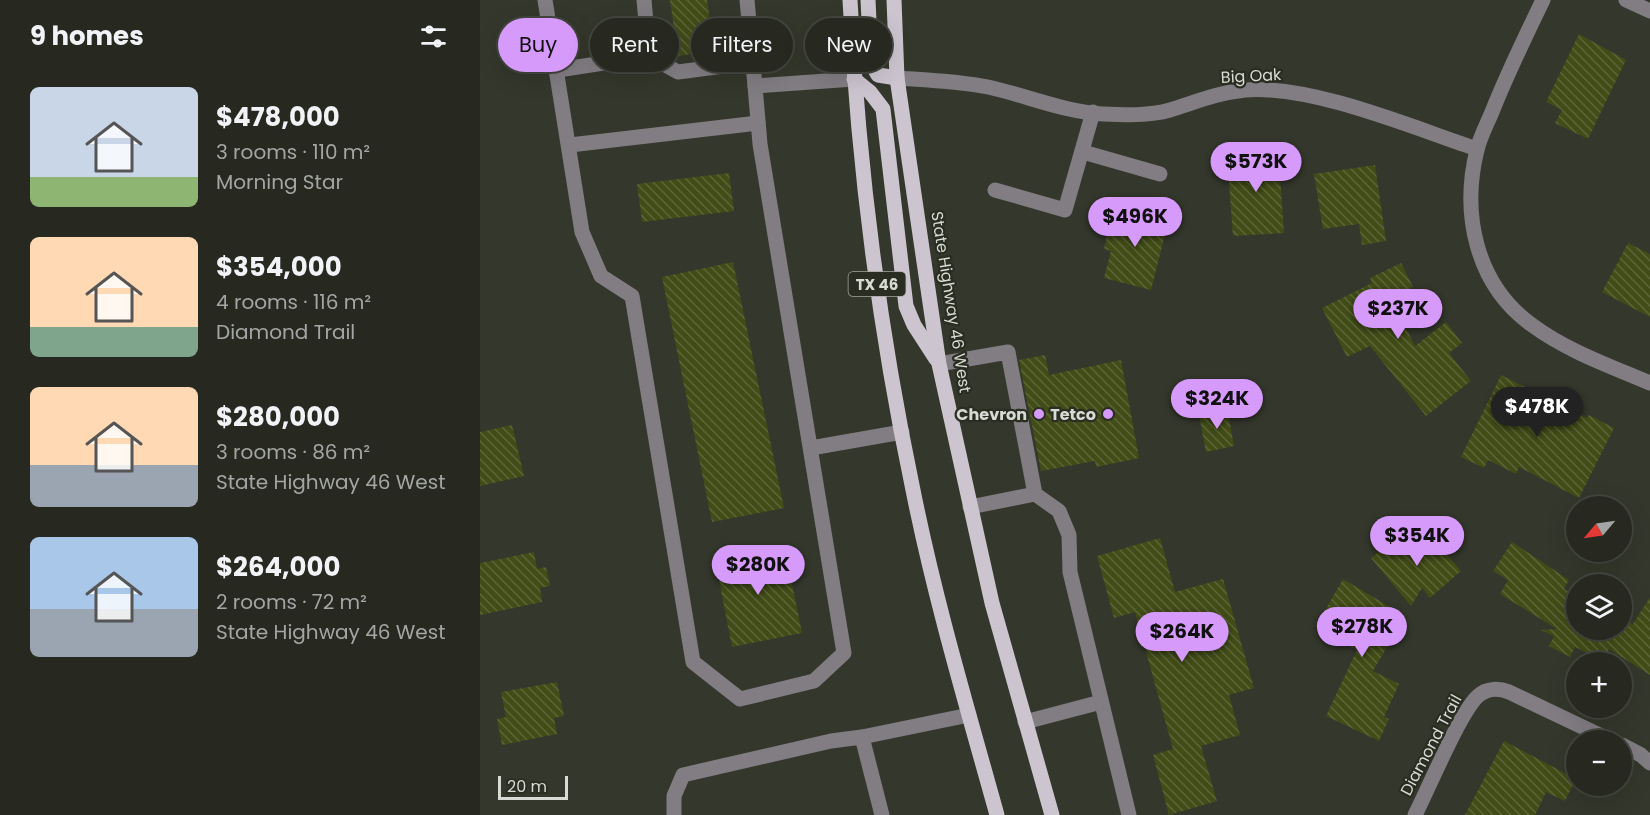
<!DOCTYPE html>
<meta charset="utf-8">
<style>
body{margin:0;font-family:Poppins,sans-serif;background:#33352d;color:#f1f3f6;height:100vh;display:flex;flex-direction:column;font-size:22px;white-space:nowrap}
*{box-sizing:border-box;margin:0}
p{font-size:20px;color:#a4a6a5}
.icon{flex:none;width:33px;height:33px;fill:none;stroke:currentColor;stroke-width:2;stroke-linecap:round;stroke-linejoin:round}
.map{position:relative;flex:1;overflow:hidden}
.panel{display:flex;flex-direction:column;background:#272920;width:480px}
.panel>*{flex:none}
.top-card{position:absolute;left:18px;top:18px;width:570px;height:54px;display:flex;gap:12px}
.needle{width:39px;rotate:241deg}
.controls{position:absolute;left:1086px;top:496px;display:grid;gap:12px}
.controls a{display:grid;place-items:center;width:66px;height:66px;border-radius:50%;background:#272920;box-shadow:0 6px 24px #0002,0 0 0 2px #43453e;font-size:30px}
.scale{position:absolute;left:18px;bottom:15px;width:70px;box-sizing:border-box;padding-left:6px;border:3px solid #d8dbd3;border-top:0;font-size:16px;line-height:21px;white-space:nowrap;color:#d8dbd3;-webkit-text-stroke:4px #2a2d21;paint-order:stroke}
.price{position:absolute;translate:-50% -51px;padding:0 14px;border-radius:21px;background:#d69bfa;color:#111;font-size:20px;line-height:39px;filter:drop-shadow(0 2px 3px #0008)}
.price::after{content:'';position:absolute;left:50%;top:36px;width:18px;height:14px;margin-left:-9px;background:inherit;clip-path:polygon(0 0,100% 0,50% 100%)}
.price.selected{background:#222;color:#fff}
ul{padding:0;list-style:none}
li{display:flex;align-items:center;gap:18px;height:150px;padding:0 30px}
li span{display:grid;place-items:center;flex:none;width:168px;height:120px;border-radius:9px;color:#555}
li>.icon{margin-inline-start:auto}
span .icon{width:72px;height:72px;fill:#fffc;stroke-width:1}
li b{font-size:26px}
h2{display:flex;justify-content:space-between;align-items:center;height:72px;padding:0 30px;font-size:26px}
.chip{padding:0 21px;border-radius:27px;background:#272920;box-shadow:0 6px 24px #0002,0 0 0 2px #43453e;font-size:21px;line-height:54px}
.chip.selected{background:#d69bfa;color:#111}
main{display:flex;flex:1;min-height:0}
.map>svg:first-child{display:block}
</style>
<main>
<section class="panel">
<h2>9 homes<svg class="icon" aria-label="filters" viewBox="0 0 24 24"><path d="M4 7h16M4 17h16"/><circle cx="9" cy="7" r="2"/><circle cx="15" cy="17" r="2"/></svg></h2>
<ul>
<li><span style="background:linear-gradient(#c9d6e8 75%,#8fb573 0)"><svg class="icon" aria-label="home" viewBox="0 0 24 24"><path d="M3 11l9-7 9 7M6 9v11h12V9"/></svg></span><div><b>$478,000</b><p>3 rooms · 110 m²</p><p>Morning Star</p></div></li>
<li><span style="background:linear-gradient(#ffd9b3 75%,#7fa58c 0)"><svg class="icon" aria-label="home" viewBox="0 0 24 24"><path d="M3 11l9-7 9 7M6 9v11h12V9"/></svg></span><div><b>$354,000</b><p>4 rooms · 116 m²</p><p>Diamond Trail</p></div></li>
<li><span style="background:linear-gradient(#ffd9b3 65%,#9aa5b1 0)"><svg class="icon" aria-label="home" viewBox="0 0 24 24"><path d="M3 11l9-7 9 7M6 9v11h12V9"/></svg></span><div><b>$280,000</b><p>3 rooms · 86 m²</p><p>State Highway 46 West</p></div></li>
<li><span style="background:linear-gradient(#a9c7e8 60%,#9aa5b1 0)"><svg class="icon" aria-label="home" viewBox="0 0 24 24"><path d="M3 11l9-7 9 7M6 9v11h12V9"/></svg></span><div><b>$264,000</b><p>2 rooms · 72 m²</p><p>State Highway 46 West</p></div></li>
</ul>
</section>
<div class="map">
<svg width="1170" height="815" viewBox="0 0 1170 815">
<defs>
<pattern id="building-back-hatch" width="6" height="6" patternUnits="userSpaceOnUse" patternTransform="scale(1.5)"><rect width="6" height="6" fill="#414c17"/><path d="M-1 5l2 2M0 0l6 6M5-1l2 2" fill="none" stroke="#5c6538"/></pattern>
</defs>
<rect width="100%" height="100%" fill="#34372b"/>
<g fill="url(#building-back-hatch)">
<path d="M 190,0 L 227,0 L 234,51 L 198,56 Z"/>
<path d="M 1099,34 L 1146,60 L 1108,139 L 1075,123 L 1082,110 L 1066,102 Z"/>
<path d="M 798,150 L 804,233 L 753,236 L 747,154 Z"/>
<path d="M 895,165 L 906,241 L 882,245 L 879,224 L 843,229 L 834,174 Z"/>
<path d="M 249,173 L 254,211 L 162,222 L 157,184 Z"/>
<path d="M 642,206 L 689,219 L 671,290 L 624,278 L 631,251 L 624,249 L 628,231 L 635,232 Z"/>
<path d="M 1148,243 L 1170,254 L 1170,317 L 1122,292 Z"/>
<path d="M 253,262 L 304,508 L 232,522 L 182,277 Z"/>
<path d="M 921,263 L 933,287 L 911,298 L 935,346 L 966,322 L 982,343 L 969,353 L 991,381 L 946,416 L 890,346 L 867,357 L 842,308 L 892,283 L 890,278 Z"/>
<path d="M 565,355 L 569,375 L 641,360 L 659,458 L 616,467 L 615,461 L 561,471 L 539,360 Z"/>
<path d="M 1021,375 L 1107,418 L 1109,415 L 1134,428 L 1099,498 L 1039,467 L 1036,474 L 1008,460 L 1004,468 L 981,457 Z"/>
<path d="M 747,408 L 754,446 L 726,452 L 719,414 Z"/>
<path d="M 32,425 L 44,476 L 0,486 L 0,432 Z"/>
<path d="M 947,531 L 981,571 L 950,598 L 942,588 L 931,606 L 891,558 L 915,539 L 924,550 Z"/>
<path d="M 680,538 L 695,592 L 743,579 L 774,688 L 749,695 L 760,735 L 721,746 L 737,801 L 689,815 L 673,755 L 693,749 L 655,612 L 634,618 L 617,556 Z"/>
<path d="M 1032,542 L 1089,580 L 1084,589 L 1095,595 L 1096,591 L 1096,630 L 1142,630 L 1142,618 L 1153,624 L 1170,597 L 1170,675 L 1129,649 L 1123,661 L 1095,647 L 1090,657 L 1069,646 L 1074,636 L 1061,630 L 1077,629 L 1020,594 L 1028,580 L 1013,571 Z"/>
<path d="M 304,545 L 322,633 L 252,647 L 235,559 Z"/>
<path d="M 54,552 L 57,569 L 66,567 L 70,586 L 60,588 L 62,602 L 0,615 L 0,563 Z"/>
<path d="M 863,579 L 925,616 L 893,671 L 919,684 L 904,717 L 909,719 L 899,741 L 846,716 L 877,650 L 836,626 Z"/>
<path d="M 77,682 L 84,716 L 74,718 L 77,734 L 22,745 L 17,719 L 26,717 L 21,692 Z"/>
<path d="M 1024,741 L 1096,779 L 1085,801 L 1066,792 L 1055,815 L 985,815 Z"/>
</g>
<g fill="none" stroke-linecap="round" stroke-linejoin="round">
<g stroke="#817d83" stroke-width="15">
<path d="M 65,0 L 102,232 L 121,276 L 152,296 L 213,662 L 260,699 L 334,681 L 364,653 L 280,144 L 275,86 L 374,79"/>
<path d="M 164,0 L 169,56"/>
<path d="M 267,0 L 275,86"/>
<path d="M 1063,0 C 1045,37 1027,74 1012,112 C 1007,124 1000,137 997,150 C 981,214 996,285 1052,325 C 1087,351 1130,366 1170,383"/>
<path d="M 1146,0 L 1170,11"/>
<path d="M 78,70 L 169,56 L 198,72 L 274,62"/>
<path d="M 417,78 C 447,80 478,81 508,87 C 545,95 584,112 623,114 C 645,115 669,116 690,110 C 716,102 737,93 765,90 C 833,85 931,127 997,149"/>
<path d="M 90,145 L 278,123"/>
<path d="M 603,152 L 680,174"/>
<path d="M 515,190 L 585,210 L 613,112"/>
<path d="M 459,364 L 528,352 L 555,494 L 490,507"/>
<path d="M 331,448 L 422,432"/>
<path d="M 555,494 L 579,511 L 589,535 L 590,572 L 649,815"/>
<path d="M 545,722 L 621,702"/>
<path d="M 382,737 L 489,715"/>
<path d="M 1142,745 L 1161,755 L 1170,763"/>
<path d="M 194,815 L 194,796 L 203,775 L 351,741 L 382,737 L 402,815"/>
<path d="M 935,815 C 948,790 980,712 998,696 C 1007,688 1019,688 1029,692 L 1132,741"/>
</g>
<g stroke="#ccc5d0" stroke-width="15">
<path d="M 370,0 C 378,165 399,328 433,490 C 455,600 487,707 517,815"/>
<path d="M 388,0 L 391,63 L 398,75 L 417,78"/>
<path d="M 414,0 L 417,78 L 459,364 L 512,603 L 572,815"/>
<path d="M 374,79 L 390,92 L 403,109 L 426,306 L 434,325 L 456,359"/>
</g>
</g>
<g fill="#d69bfa" stroke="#2a2d21" stroke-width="2">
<circle cx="559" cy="414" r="6"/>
<circle cx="628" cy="414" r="6"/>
</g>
<g text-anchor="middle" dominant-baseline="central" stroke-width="4.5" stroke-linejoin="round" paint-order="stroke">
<rect fill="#2a2d21" stroke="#a4a79e" stroke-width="1.5" x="368.5" y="272" width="57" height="24" rx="4.5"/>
<g font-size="15" font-weight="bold" fill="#d8dbd3">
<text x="397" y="284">TX 46</text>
</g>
<g font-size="16" fill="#d8dbd3" stroke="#2a2d21">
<text transform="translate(771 76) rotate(-3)">Big Oak</text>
<text transform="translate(471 302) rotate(81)">State Highway 46 West</text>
<text transform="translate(951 745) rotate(-62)">Diamond Trail</text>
</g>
<g font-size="16" font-weight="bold" fill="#d8dbd3" stroke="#2a2d21" text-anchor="end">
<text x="547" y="414">Chevron</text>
<text x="616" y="414">Tetco</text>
</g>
</g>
</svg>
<div class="controls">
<a><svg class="needle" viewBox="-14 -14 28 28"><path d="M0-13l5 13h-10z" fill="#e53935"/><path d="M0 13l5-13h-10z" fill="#a4a6a5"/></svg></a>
<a><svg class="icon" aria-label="layers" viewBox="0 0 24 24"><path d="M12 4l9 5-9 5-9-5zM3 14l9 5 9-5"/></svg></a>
<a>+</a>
<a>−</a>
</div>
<div class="scale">20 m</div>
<b class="price" style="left:776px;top:193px">$573K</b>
<b class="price" style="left:655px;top:248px">$496K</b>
<b class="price" style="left:918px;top:340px">$237K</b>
<b class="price" style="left:737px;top:430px">$324K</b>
<b class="price selected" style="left:1057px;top:438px">$478K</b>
<b class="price" style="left:937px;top:567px">$354K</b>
<b class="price" style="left:278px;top:596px">$280K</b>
<b class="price" style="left:882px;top:658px">$278K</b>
<b class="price" style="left:702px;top:663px">$264K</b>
<div class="top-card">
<a class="chip selected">Buy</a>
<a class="chip">Rent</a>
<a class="chip">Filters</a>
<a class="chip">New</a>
</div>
</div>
</main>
